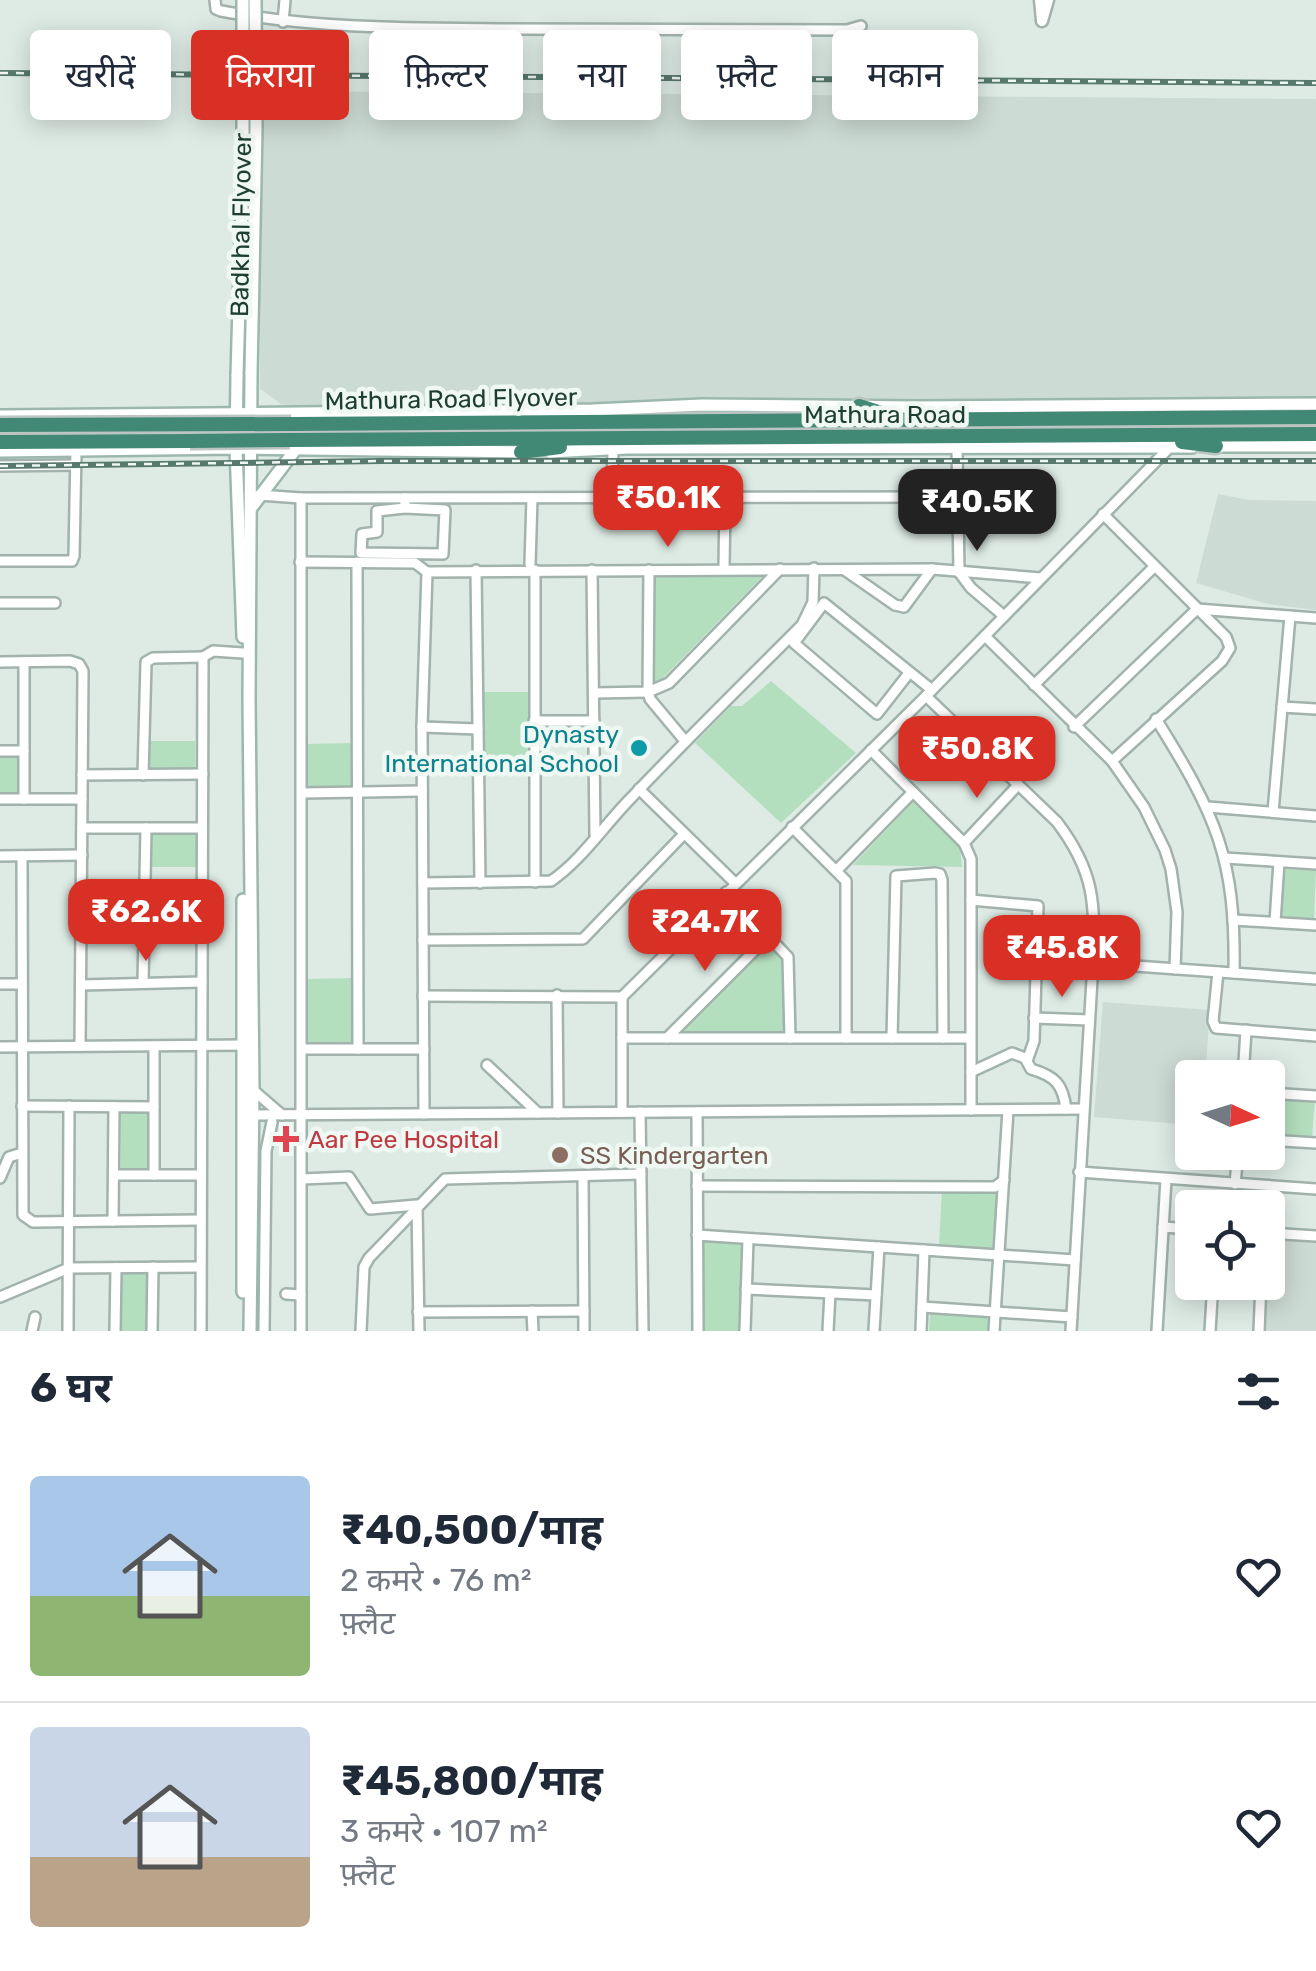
<!DOCTYPE html>
<html lang="hi">
<meta charset="utf-8">
<style>
body{margin:0;font-family:Rubik,"Noto Sans Devanagari",sans-serif;background:#f2f2f3;color:#1f2937;height:100vh;display:flex;flex-direction:column;font-size:38px;white-space:nowrap}
*{box-sizing:border-box;margin:0}
p{font-size:32px;color:#747a83}
.icon{flex:none;width:55px;height:55px;fill:none;stroke:currentColor;stroke-width:2;stroke-linecap:round;stroke-linejoin:round}
.map{position:relative;height:1331px;overflow:hidden}
.drawer{display:flex;flex-direction:column;background:#fff;flex:1}
.drawer>*{flex:none}
.banner{position:absolute;left:30px;top:30px;width:1258px;height:90px;display:flex;gap:20px}
.needle{width:65px;rotate:94deg}
.fabs{position:absolute;left:1175px;top:1060px;display:grid;gap:20px}
.fabs a{display:grid;place-items:center;width:110px;height:110px;border-radius:10px;background:#fff;box-shadow:0 5px 25px #0003;font-size:50px}
.price{position:absolute;translate:-50% -85px;padding:0 22px;border-radius:20px;background:#d93025;color:#fff;font-size:32px;line-height:65px;filter:drop-shadow(0 2px 5px #0008)}
.price::after{content:'';position:absolute;left:50%;top:60px;width:30px;height:22px;margin-left:-15px;background:inherit;clip-path:polygon(0 0,100% 0,50% 100%)}
.price.on{background:#222;color:#fff}
ul{padding:0;list-style:none}
li{display:flex;align-items:center;gap:30px;height:250px;padding:0 30px}
li+li{border-top:2px solid #e0e1e3}
li span{display:grid;place-items:center;flex:none;width:280px;height:200px;border-radius:10px;color:#555}
li>.icon{margin-inline-start:auto}
span .icon{width:120px;height:120px;fill:#fffc;stroke-width:1}
li b{font-size:42px}
h2{display:flex;justify-content:space-between;align-items:center;height:120px;padding:0 30px;font-size:42px}
.pill{padding:0 35px;border-radius:10px;background:#fff;box-shadow:0 5px 25px #0003;font-size:35px;line-height:90px}
.pill.on{background:#d93025;color:#fff}
.map>svg:first-child{display:block}
</style>
<div class="map">
<svg width="1316" height="1331" viewBox="0 0 1316 1331">
<rect width="100%" height="100%" fill="#deebe5"/>
<g fill="#ccdbd4">
<path d="M 260,91 L 1316,99 L 1316,407 L 305,409 L 281,404 L 260,389 Z"/>
<path d="M 1218,494 L 1249,500 L 1316,501 L 1316,610 L 1268,604 L 1196,583 Z"/>
<path d="M 1103,1002 L 1210,1010 L 1205,1077 L 1192,1078 L 1192,1125 L 1094,1117 Z"/>
<path d="M 1270,1238 L 1316,1241 L 1316,1331 L 1265,1331 Z"/>
</g>
<g fill="#b4dfbe">
<path d="M 764,575 L 654,687 L 654,576 Z"/>
<path d="M 771,681 L 856,753 L 781,823 L 695,743 L 731,706 L 742,706 Z"/>
<path d="M 482,692 L 529,692 L 528,759 L 481,758 Z"/>
<rect x="150" y="741" width="45" height="29"/>
<path d="M 351,743 L 351,788 L 308,789 L 307,744 Z"/>
<rect x="0" y="756" width="20" height="39"/>
<path d="M 913,802 L 960,848 L 962,867 L 853,865 Z"/>
<rect x="150" y="834" width="46" height="33"/>
<path d="M 1284,869 L 1316,871 L 1314,919 L 1281,917 Z"/>
<path d="M 767,943 L 784,961 L 784,1033 L 682,1033 Z"/>
<path d="M 352,978 L 352,1044 L 308,1045 L 308,979 Z"/>
<path d="M 1268,1097 L 1315,1100 L 1312,1139 L 1268,1135 Z"/>
<path d="M 121,1111 L 149,1111 L 149,1172 L 121,1171 Z"/>
<path d="M 997,1186 L 993,1249 L 939,1245 L 942,1188 Z"/>
<path d="M 704,1239 L 744,1242 L 741,1331 L 703,1331 Z"/>
<rect x="120" y="1274" width="27" height="57"/>
<path d="M 930,1314 L 988,1318 L 987,1331 L 929,1331 Z"/>
</g>
<g fill="none" stroke-linecap="round" stroke-linejoin="round">
<defs>
<g id="minor">
<path d="M 215,0 L 216,9 L 221,11 C 316,29 414,28 510,29 C 623,30 735,30 847,30 L 861,26"/>
<path d="M 283,22 L 285,0"/>
<path d="M 957,447 L 959,572 L 971,588 L 1004,616"/>
<path d="M 0,466 L 76,465"/>
<path d="M 259,495 L 301,498 L 956,497"/>
<path d="M 405,498 L 405,508 L 377,511 L 377,532 L 362,534 L 361,553 L 443,554 L 445,510 L 405,508"/>
<path d="M 612,498 L 613,449"/>
<path d="M 1103,514 L 1226,637 L 1230,648 L 1222,661 L 1112,761"/>
<path d="M 0,561 L 72,561 L 74,556 L 76,451"/>
<path d="M 300,562 L 415,563 L 427,572 L 932,569 L 1041,578"/>
<path d="M 357,562 L 358,1049"/>
<path d="M 530,564 L 532,498"/>
<path d="M 724,569 L 725,497"/>
<path d="M 476,570 L 480,883"/>
<path d="M 535,570 L 535,882"/>
<path d="M 592,570 L 595,835"/>
<path d="M 649,570 L 648,692 L 650,699 L 685,741"/>
<path d="M 846,571 L 895,605 L 904,607 L 932,569"/>
<path d="M 0,603 L 55,603"/>
<path d="M 985,636 L 1112,761 L 1144,807 L 1165,850 L 1171,869 L 1177,912 L 1175,969"/>
<path d="M 0,662 L 70,661 L 79,664 L 83,671 L 80,1046"/>
<path d="M 909,673 L 877,714 L 794,643 L 824,603 L 932,690"/>
<path d="M 1034,685 L 1154,567"/>
<path d="M 594,693 L 648,692 L 669,683 L 780,569"/>
<path d="M 926,696 L 1057,822 C 1095,872 1095,903 1093,963 L 1071,1331"/>
<path d="M 1282,707 L 1316,709"/>
<path d="M 1156,719 C 1216,815 1236,858 1234,973"/>
<path d="M 534,721 L 594,721"/>
<path d="M 422,727 L 478,729"/>
<path d="M 1074,727 L 1197,609 L 1316,618"/>
<path d="M 871,750 L 964,843 L 971,859 L 971,1110"/>
<path d="M 0,751 L 24,751"/>
<path d="M 82,775 L 203,774"/>
<path d="M 143,775 L 146,662 L 153,658 L 203,657"/>
<path d="M 639,789 L 735,883"/>
<path d="M 303,793 L 422,791"/>
<path d="M 0,799 L 82,799"/>
<path d="M 24,799 L 24,662"/>
<path d="M 1208,807 L 1316,816"/>
<path d="M 1273,812 L 1290,616"/>
<path d="M 792,827 L 846,881 L 846,1038"/>
<path d="M 82,828 L 202,828"/>
<path d="M 964,843 L 1018,785"/>
<path d="M 0,856 L 82,855"/>
<path d="M 22,856 L 23,1215 L 33,1222 L 200,1220"/>
<path d="M 1225,858 L 1316,864"/>
<path d="M 837,870 L 913,792"/>
<path d="M 423,883 L 551,881 C 582,860 605,824 632,797 C 687,739 745,682 802,625 L 813,602 L 814,568"/>
<path d="M 726,892 L 788,957 L 790,1038"/>
<path d="M 971,900 L 1038,906 L 1034,1041 L 1027,1061"/>
<path d="M 1233,920 L 1316,925"/>
<path d="M 1275,922 L 1279,862"/>
<path d="M 423,940 L 583,939 L 684,834"/>
<path d="M 1093,963 L 1316,979"/>
<path d="M 1218,972 L 1213,1021 L 1216,1028 L 1316,1036"/>
<path d="M 143,983 L 146,828"/>
<path d="M 0,984 L 22,984"/>
<path d="M 81,985 L 202,982"/>
<path d="M 557,995 L 558,1113"/>
<path d="M 423,996 L 622,997"/>
<path d="M 1034,1018 L 1089,1020"/>
<path d="M 622,1038 L 970,1038"/>
<path d="M 667,1038 L 769,936"/>
<path d="M 892,1038 L 896,876 L 935,873 L 940,874 L 942,880 L 943,1038"/>
<path d="M 0,1047 L 247,1045"/>
<path d="M 302,1049 L 424,1049"/>
<path d="M 487,1065 L 538,1113"/>
<path d="M 971,1072 L 1012,1053 L 1025,1058 L 1031,1069 C 1055,1076 1063,1084 1066,1109"/>
<path d="M 1243,1078 L 1246,1030"/>
<path d="M 253,1090 L 282,1115"/>
<path d="M 1268,1093 L 1316,1096"/>
<path d="M 22,1106 L 154,1107"/>
<path d="M 622,1112 L 622,997 L 926,696 L 1170,447"/>
<path d="M 640,1112 L 643,1331"/>
<path d="M 697,1112 L 698,1331"/>
<path d="M 424,1114 L 422,727 L 427,572"/>
<path d="M 251,1115 L 1083,1109"/>
<path d="M 1268,1140 L 1316,1143"/>
<path d="M 1079,1172 L 1316,1189"/>
<path d="M 114,1175 L 200,1175"/>
<path d="M 154,1175 L 154,1046"/>
<path d="M 583,1176 L 584,1331"/>
<path d="M 0,1178 L 9,1157 L 22,1153"/>
<path d="M 302,1179 L 349,1177 L 370,1209 L 417,1205 L 419,1331"/>
<path d="M 1235,1184 L 1238,1152"/>
<path d="M 697,1186 L 995,1187 L 1004,1180"/>
<path d="M 113,1221 L 114,1107"/>
<path d="M 1163,1227 L 1192,1229"/>
<path d="M 1268,1233 L 1316,1236"/>
<path d="M 697,1235 L 1075,1260"/>
<path d="M 746,1289 L 876,1295"/>
<path d="M 286,1294 L 301,1295"/>
<path d="M 0,1297 L 69,1268 L 200,1267"/>
<path d="M 922,1307 L 1072,1317"/>
<path d="M 532,1311 L 533,1331"/>
<path d="M 418,1312 L 584,1311"/>
<path d="M 32,1331 L 35,1317"/>
<path d="M 68,1331 L 69,1106"/>
<path d="M 115,1331 L 116,1268"/>
<path d="M 152,1331 L 153,1267"/>
<path d="M 201,1331 L 203,657 L 213,651 L 243,653"/>
<path d="M 264,1331 L 266,1151 L 272,1122"/>
<path d="M 301,1331 L 301,498"/>
<path d="M 361,1331 L 364,1267 L 369,1258 L 445,1179 L 641,1174"/>
<path d="M 745,1331 L 748,1239"/>
<path d="M 828,1331 L 830,1293"/>
<path d="M 874,1331 L 879,1247"/>
<path d="M 921,1331 L 924,1250"/>
<path d="M 994,1331 L 1008,1110"/>
<path d="M 1157,1331 L 1166,1179"/>
<path d="M 1210,1331 L 1213,1282"/>
<path d="M 1259,1331 L 1261,1282"/>
</g>
<g id="tertiary">
<path d="M 1040,0 L 1042,20"/>
<path d="M 1042,21 L 1048,0"/>
</g>
<g id="secondary">
<path d="M 237,375 L 236,448 L 243,637"/>
<path d="M 0,416 L 593,410 L 702,405 L 917,407 L 1316,404"/>
<path d="M 1210,446 L 1316,446"/>
<path d="M 0,451 L 236,448 L 527,452"/>
<path d="M 550,452 L 627,448 L 1192,447"/>
<path d="M 251,508 L 296,449"/>
<path d="M 243,1292 L 243,900"/>
<path d="M 250,1331 L 253,1090 L 249,699 L 251,373"/>
</g>
<g id="trunk">
<path d="M 859,406 L 888,415"/>
<path d="M 291,424 L 1316,417"/>
<path d="M 290,440 L 1316,434"/>
<path d="M 0,442 L 190,441"/>
<path d="M 1182,442 L 1216,446"/>
<path d="M 521,452 L 560,447"/>
</g>
</defs>
<use href="#minor" stroke="#a1b3ac" stroke-width="14"/>
<use href="#tertiary" stroke="#a1b3ac" stroke-width="15"/>
<use href="#secondary" stroke="#9cb8ad" stroke-width="16"/>
<use href="#trunk" stroke="#bcc5c2" stroke-width="19"/>
<use href="#minor" stroke="#fff" stroke-width="9"/>
<use href="#tertiary" stroke="#fff" stroke-width="10"/>
<use href="#secondary" stroke="#fff" stroke-width="11"/>
<use href="#trunk" stroke="#428975" stroke-width="14"/>
<defs>
<g id="rail">
<path d="M 0,73 L 1316,83"/>
<path d="M 0,466 L 381,461 L 1316,461"/>
</g>
</defs>
<use href="#rail" stroke="#58796e" stroke-width="6"/>
<use href="#rail" stroke="#eff8f3" stroke-width="2.5" stroke-dasharray="8" stroke-linecap="butt"/>
<defs>
<g id="secondary-bridge">
<path d="M 251,373 L 256,128 L 255,0"/>
<path d="M 237,375 L 243,169 L 243,0"/>
</g>
<g id="trunk-bridge">
<path d="M 0,425 L 291,424"/>
<path d="M 190,441 L 290,440"/>
</g>
</defs>
<use href="#secondary-bridge" stroke="#9cb8ad" stroke-width="16" stroke-linecap="butt"/>
<use href="#trunk-bridge" stroke="#bcc5c2" stroke-width="19" stroke-linecap="butt"/>
<use href="#secondary-bridge" stroke="#fff" stroke-width="11"/>
<use href="#trunk-bridge" stroke="#428975" stroke-width="14"/>
</g>
<circle fill="#0f9aa8" stroke="#eff8f3" stroke-width="4" cx="639" cy="748" r="10"/>
<path fill="#e0444e" stroke="#eff8f3" stroke-width="4" d="M281 1124h10v10h10v10h-10v10h-10v-10h-10v-10h10z"/>
<circle fill="#8d6e63" stroke="#eff8f3" stroke-width="4" cx="560" cy="1155" r="10"/>
<g text-anchor="middle" dominant-baseline="central" stroke-width="9" stroke-linejoin="round" paint-order="stroke">
<g font-size="25" fill="#1e3d33" stroke="#eff8f3">
<text transform="translate(241 225) rotate(-89)">Badkhal Flyover</text>
<text transform="translate(451 399) rotate(-1)">Mathura Road Flyover</text>
<text x="885" y="414">Mathura Road</text>
</g>
<g font-size="25" fill="#0d838f" stroke="#eff8f3" text-anchor="end">
<text x="619" y="734">Dynasty<tspan x="619" dy="29">International School</tspan></text>
</g>
<g font-size="25" fill="#be3a42" stroke="#eff8f3" text-anchor="start">
<text x="308" y="1139">Aar Pee Hospital</text>
</g>
<g font-size="25" fill="#785e54" stroke="#eff8f3" text-anchor="start">
<text x="580" y="1155">SS Kindergarten</text>
</g>
</g>
</svg>
<div class="fabs">
<a><svg class="needle" viewBox="-14 -14 28 28"><path d="M0-13l5 13h-10z" fill="#e53935"/><path d="M0 13l5-13h-10z" fill="#747a83"/></svg></a>
<a><svg class="icon" aria-label="locate" viewBox="0 0 24 24"><circle cx="12" cy="12" r="6"/><path d="M12 2v4M12 18v4M2 12h4M18 12h4"/></svg></a>
</div>
<b class="price" style="left:668px;top:550px">₹50.1K</b>
<b class="price on" style="left:977px;top:554px">₹40.5K</b>
<b class="price" style="left:977px;top:801px">₹50.8K</b>
<b class="price" style="left:146px;top:964px">₹62.6K</b>
<b class="price" style="left:705px;top:974px">₹24.7K</b>
<b class="price" style="left:1062px;top:1000px">₹45.8K</b>
<div class="banner">
<a class="pill">खरीदें</a>
<a class="pill on">किराया</a>
<a class="pill">फ़िल्टर</a>
<a class="pill">नया</a>
<a class="pill">फ़्लैट</a>
<a class="pill">मकान</a>
</div>
</div>
<section class="drawer">
<h2>6 घर<svg class="icon" aria-label="filters" viewBox="0 0 24 24"><path d="M4 7h16M4 17h16"/><circle cx="9" cy="7" r="2"/><circle cx="15" cy="17" r="2"/></svg></h2>
<ul>
<li><span style="background:linear-gradient(#a9c7e8 60%,#8fb573 0)"><svg class="icon" aria-label="home" viewBox="0 0 24 24"><path d="M3 11l9-7 9 7M6 9v11h12V9"/></svg></span><div><b>₹40,500/माह</b><p>2 कमरे · 76 m²</p><p>फ़्लैट</p></div><svg class="icon" aria-label="heart" viewBox="0 0 24 24"><path d="M12 20l-8-8c-3-5 5-10 8-4 3-6 11-1 8 4z"/></svg></li>
<li><span style="background:linear-gradient(#c9d6e8 65%,#b9a48a 0)"><svg class="icon" aria-label="home" viewBox="0 0 24 24"><path d="M3 11l9-7 9 7M6 9v11h12V9"/></svg></span><div><b>₹45,800/माह</b><p>3 कमरे · 107 m²</p><p>फ़्लैट</p></div><svg class="icon" aria-label="heart" viewBox="0 0 24 24"><path d="M12 20l-8-8c-3-5 5-10 8-4 3-6 11-1 8 4z"/></svg></li>
</ul>
</section>
